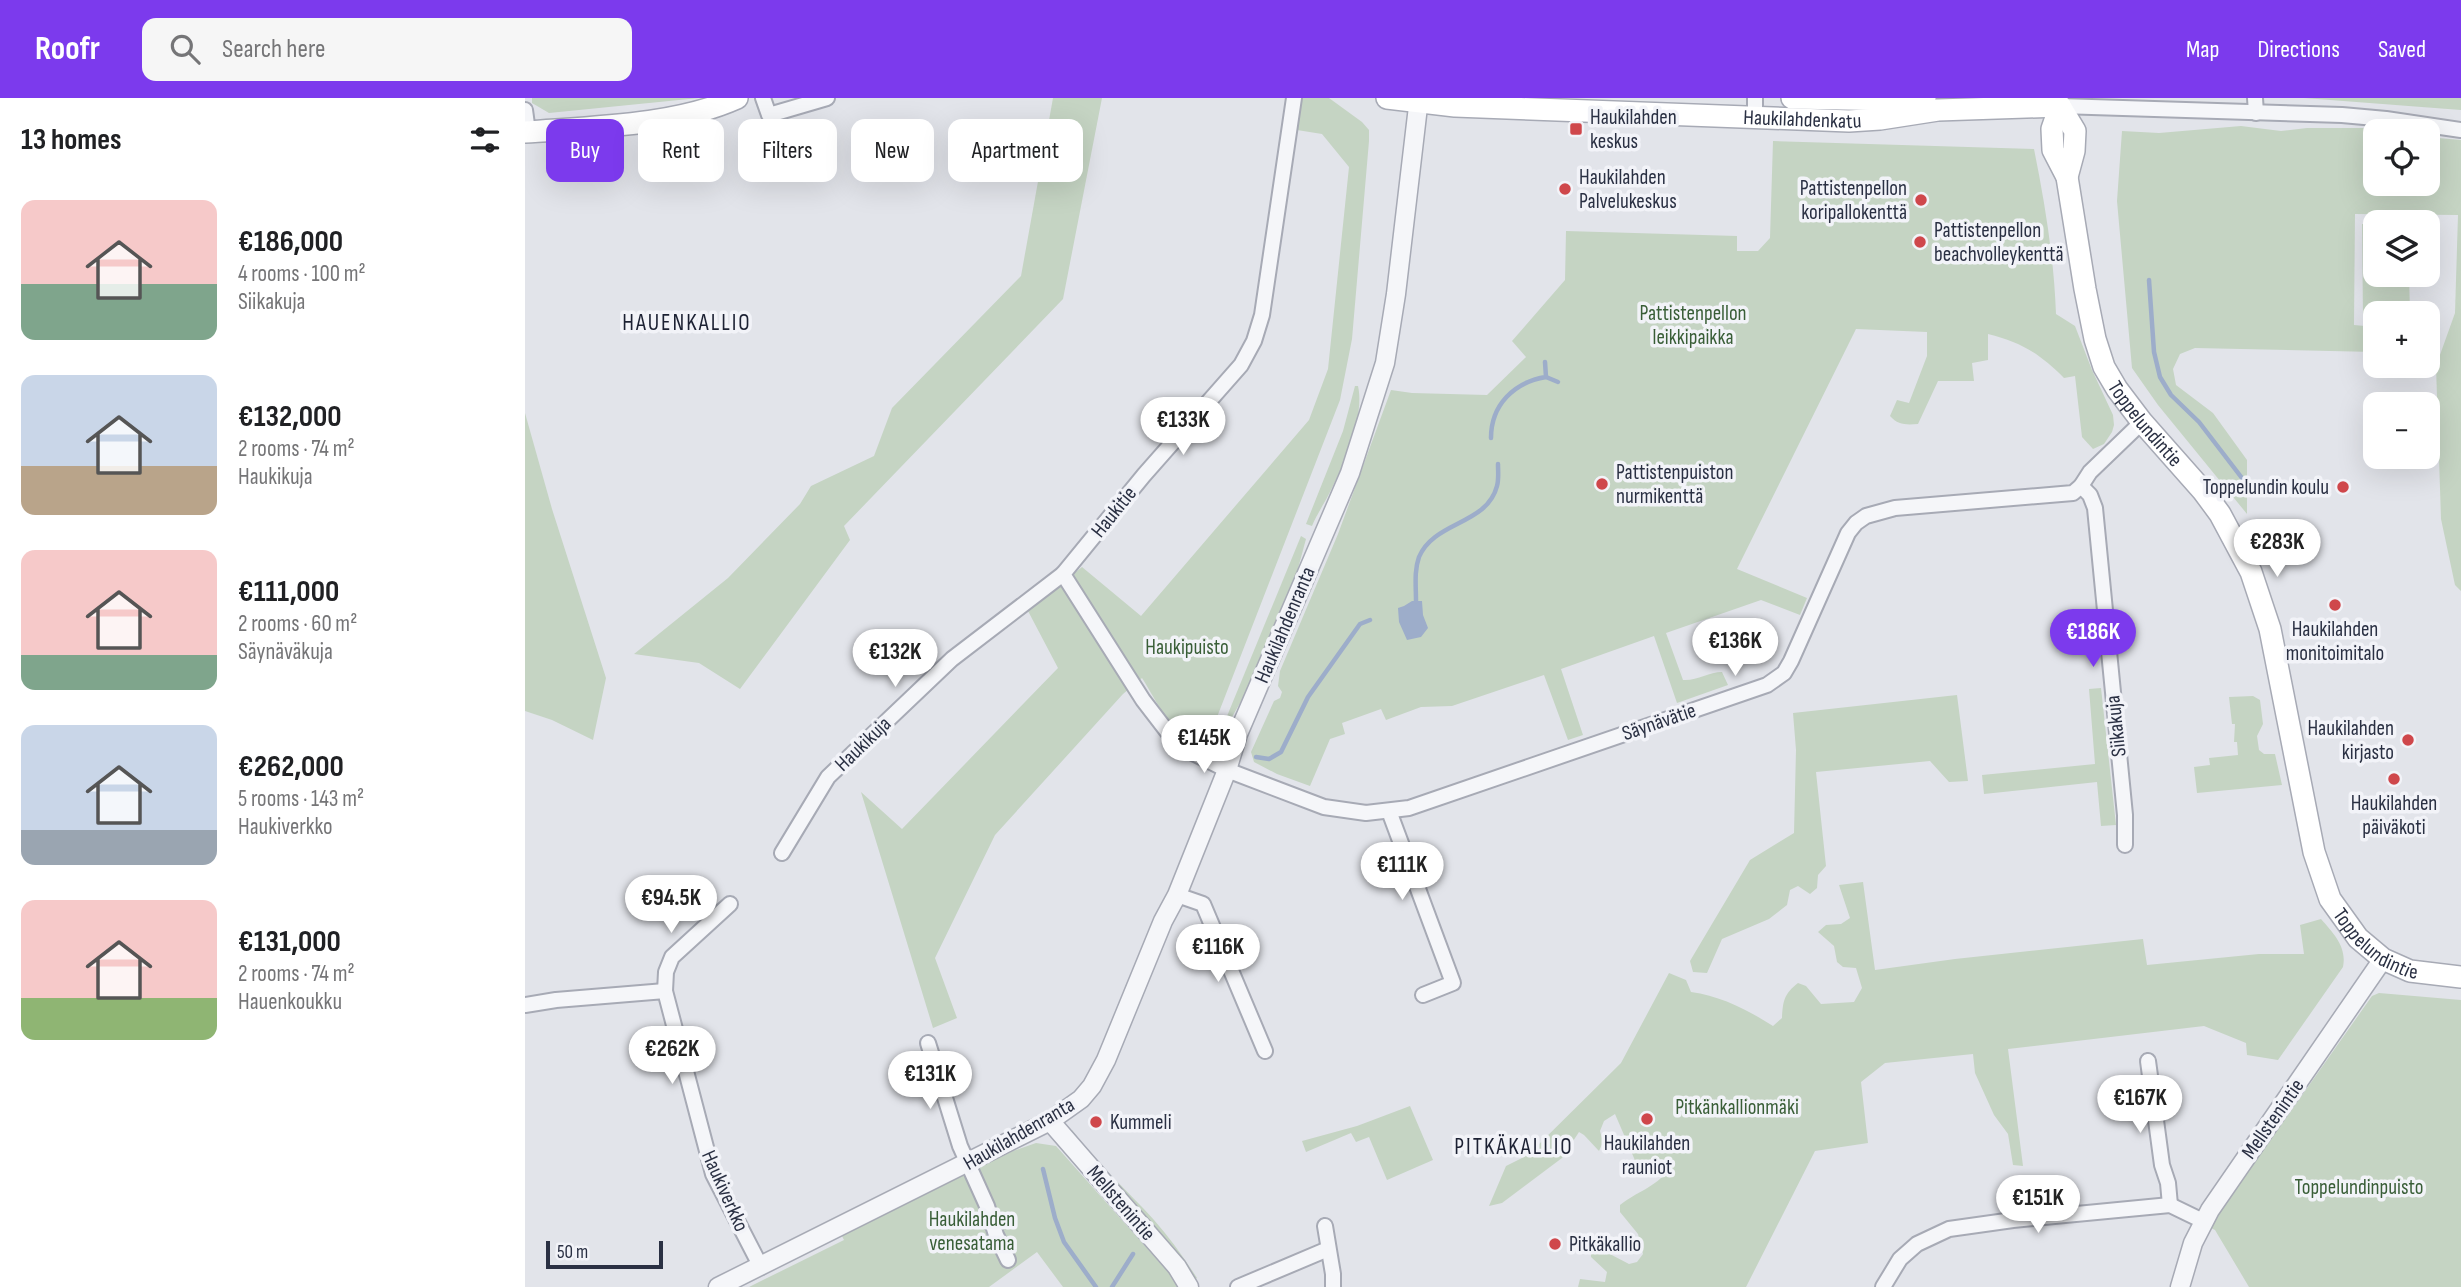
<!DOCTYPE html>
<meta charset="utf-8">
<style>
body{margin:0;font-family:"Sofia Sans Condensed",sans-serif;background:#f6f6f6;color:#202124;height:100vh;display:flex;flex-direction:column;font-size:26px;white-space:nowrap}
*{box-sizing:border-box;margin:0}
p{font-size:23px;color:#757577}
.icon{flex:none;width:38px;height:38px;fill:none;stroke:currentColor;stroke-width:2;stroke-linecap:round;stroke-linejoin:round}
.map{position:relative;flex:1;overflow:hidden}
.panel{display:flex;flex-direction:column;background:#fff;width:525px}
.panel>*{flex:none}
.guide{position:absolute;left:21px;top:21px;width:665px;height:63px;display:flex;gap:14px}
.tools{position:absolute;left:1838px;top:21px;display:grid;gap:14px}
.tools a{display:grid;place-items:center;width:77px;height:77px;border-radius:14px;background:#fff;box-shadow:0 7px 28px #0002;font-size:35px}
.scale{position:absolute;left:21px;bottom:18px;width:117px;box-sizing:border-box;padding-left:7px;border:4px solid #2a3043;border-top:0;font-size:19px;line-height:24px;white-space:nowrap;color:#2a3043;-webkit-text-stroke:5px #f2f3f8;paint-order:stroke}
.price{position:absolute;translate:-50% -60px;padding:0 16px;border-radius:24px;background:#fff;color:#222;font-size:23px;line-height:46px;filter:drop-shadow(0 2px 4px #0008)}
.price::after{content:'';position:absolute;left:50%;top:42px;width:21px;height:16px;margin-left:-10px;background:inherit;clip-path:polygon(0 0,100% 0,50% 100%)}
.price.selected{background:#7c3aed;color:#fff}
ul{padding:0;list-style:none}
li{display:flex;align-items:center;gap:21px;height:175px;padding:0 21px}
li span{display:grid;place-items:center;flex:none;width:196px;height:140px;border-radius:14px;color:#555}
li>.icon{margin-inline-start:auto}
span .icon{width:84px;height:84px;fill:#fffc;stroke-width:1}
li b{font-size:30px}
h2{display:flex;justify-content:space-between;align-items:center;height:84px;padding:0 21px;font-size:30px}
.tag{padding:0 24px;border-radius:14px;background:#fff;box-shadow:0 7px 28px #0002;font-size:24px;line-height:63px}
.tag.selected{background:#7c3aed;color:#fff}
header{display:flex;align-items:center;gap:42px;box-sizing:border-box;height:98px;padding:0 35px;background:#7c3aed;color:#fff}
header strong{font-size:33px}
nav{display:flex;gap:38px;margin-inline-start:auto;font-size:24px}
.search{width:490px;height:63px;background:#f6f6f6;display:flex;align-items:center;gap:18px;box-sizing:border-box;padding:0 24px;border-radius:14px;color:#757577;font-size:26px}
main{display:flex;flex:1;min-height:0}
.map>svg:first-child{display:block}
</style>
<header>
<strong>Roofr</strong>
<div class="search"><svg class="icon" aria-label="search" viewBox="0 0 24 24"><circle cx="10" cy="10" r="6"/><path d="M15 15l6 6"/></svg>Search here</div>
<nav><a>Map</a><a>Directions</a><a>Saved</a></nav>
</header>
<main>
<section class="panel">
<h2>13 homes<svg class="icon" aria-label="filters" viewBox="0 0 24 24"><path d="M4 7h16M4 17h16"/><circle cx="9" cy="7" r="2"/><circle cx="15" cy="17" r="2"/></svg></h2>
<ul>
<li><span style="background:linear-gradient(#f6c9c9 60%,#7fa58c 0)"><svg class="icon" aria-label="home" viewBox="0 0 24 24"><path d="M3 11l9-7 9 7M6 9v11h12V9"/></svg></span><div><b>€186,000</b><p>4 rooms · 100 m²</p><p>Siikakuja</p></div></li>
<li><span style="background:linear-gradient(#c9d6e8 65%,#b9a48a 0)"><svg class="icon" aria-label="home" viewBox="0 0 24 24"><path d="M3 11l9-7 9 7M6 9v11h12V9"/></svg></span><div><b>€132,000</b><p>2 rooms · 74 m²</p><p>Haukikuja</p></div></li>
<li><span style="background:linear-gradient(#f6c9c9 75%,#7fa58c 0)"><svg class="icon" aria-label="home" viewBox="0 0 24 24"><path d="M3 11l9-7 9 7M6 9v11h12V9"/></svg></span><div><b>€111,000</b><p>2 rooms · 60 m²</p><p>Säynäväkuja</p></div></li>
<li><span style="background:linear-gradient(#c9d6e8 75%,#9aa5b1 0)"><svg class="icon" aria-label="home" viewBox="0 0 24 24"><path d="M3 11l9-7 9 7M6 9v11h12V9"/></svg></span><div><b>€262,000</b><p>5 rooms · 143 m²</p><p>Haukiverkko</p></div></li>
<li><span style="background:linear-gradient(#f6c9c9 70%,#8fb573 0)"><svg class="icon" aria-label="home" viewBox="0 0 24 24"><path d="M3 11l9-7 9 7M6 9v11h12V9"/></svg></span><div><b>€131,000</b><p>2 rooms · 74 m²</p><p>Hauenkoukku</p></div></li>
</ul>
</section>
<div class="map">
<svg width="1936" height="1189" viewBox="0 0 1936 1189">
<rect width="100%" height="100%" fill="#e2e4ea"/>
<g fill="#c5d4c3">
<path d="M 7,0 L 174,0 L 24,15 L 7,5 Z"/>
<path d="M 528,0 L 577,0 L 538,201 L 319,428 L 325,442 L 215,591 L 174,565 L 109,556 L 203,480 L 275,406 L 286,388 L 349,358 L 367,310 L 496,178 Z"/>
<path d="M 776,0 L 804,0 L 837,24 L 844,32 L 844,43 L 827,241 L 815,302 L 687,632 C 679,637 671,643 661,639 C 645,633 627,595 617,580 L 598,596 L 470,737 L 410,860 L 432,920 L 408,930 L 336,694 L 377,731 L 533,570 L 503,513 L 557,469 L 616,518 L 784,322 L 803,271 L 824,69 L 797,36 L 772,32 L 771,14 Z"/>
<path d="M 1779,0 L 1936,0 L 1936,12 Z"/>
<path d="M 1716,28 L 1756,33 L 1782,30 L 1838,30 L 1863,33 L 1850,33 L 1850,86 L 1902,86 L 1902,39 L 1936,42 L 1936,493 L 1930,487 L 1916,421 L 1911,268 L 1930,215 L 1933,117 L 1830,116 L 1829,227 L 1850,229 L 1850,254 L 1670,250 L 1655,256 L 1648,271 L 1651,287 L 1688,315 L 1722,362 L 1722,416 L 1633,307 L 1607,270 L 1592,103 L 1597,33 L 1634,35 Z"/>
<path d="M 1248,43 L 1509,51 C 1520,106 1529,160 1531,216 L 1550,228 L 1567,272 L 1588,317 L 1589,327 L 1587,334 L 1579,346 L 1568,351 L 1557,339 L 1550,278 L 1539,280 C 1515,256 1496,244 1463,236 L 1463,262 L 1447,265 L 1449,283 L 1413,283 L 1393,326 C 1381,327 1373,327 1365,318 L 1372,302 L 1384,305 L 1402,258 L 1402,234 L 1331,231 L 1212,471 L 1282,500 L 1275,517 L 1236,502 L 1141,535 L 1158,582 C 1172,583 1184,574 1197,574 L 1203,587 L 1152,605 L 1129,538 L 1036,571 L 1058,637 L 1043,642 L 1019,577 L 927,608 L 896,609 L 861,622 L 856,611 L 817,625 L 820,636 L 805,641 L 785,688 L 752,676 L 729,664 L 726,654 L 749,603 L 755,600 L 757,594 L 753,588 L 755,573 L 813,436 L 866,292 L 887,295 L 962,297 L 1001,259 L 987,243 L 1040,182 L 1041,133 L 1212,138 L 1212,153 L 1233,153 L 1245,140 Z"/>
<path d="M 1837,126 L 1850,126 L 1850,177 L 1884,177 L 1885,215 L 1850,215 L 1850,219 L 1838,219 Z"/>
<path d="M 830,288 L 833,288 C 840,318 819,367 805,394 C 799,406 792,416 787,428 L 781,426 L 818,333 Z"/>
<path d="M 0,315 L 27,411 L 81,580 L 68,642 L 27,622 L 0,613 Z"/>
<path d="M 776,438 L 781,441 L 768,489 L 734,572 L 703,626 L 700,623 Z"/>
<path d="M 1576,590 L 1591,727 L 1576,728 L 1572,684 L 1459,696 L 1457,677 L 1570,666 L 1564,591 Z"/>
<path d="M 1432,597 L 1443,683 L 1424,684 L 1405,663 L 1291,674 L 1301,768 L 1293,777 L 1292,790 L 1285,796 L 1273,788 L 1265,792 L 1262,807 L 1244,821 L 1197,841 L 1182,875 L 1168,874 L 1165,863 L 1225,762 L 1269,735 L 1271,652 L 1268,615 Z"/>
<path d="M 1728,598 L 1735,602 L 1738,626 L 1732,638 L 1734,652 L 1739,656 L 1750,656 L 1757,687 L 1672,695 L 1669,669 L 1685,667 L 1684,660 L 1713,657 L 1712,644 L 1709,644 L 1710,626 L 1707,626 L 1704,599 Z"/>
<path d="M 1338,784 L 1350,872 L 1430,861 L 1618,841 L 1622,867 L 1734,856 L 1779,856 L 1775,827 L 1796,821 C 1809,836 1822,849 1818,869 L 1753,962 L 1722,957 L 1721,945 L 1679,928 L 1483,951 L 1498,1068 L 1488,1067 L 1483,1036 L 1469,1017 L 1450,975 L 1448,956 L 1360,965 L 1336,984 L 1343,1045 L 1290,1053 L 1221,1189 L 1053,1189 L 1055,1181 L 1080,1184 L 1082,1174 L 1066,1159 L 1066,1149 L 1072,1146 L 1081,1154 L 1104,1166 L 1112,1164 L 1118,1156 L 1113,1136 L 1095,1114 L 1095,1107 C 1111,1094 1131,1089 1142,1073 L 1140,1062 L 1129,1060 L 1112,1067 L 1090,1016 L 1079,1023 L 1075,1033 L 1078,1044 L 1074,1053 L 1059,1037 L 1054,1034 L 1037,1060 L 977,1105 L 964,1108 L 981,1068 L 1003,1057 L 1096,965 L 1144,875 L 1161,882 L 1166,894 C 1196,898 1223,912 1248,928 L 1257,920 C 1258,903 1259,896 1273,885 L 1281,888 L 1296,906 L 1329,904 L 1337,890 L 1331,870 L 1318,869 L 1312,864 L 1309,848 L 1293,834 L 1301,827 L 1316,826 L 1325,820 L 1314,787 Z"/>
<path d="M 1854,895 L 1936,902 L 1936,1189 L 1724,1189 L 1690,1132 L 1684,1129 L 1847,898 Z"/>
<path d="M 885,1008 L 908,1062 L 862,1082 L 844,1039 L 831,1044 L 826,1035 L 781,1054 L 777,1043 L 832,1028 Z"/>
<path d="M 547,1032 C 571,1065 602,1092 629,1122 C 645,1140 659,1160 672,1180 L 668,1183 C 636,1131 591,1088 549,1043 L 546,1036 Z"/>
<path d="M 511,1045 L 531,1048 L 652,1184 L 654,1189 L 538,1189 L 512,1154 L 464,1189 L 224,1189 L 319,1142 L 316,1136 L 488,1053 Z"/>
</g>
<path fill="#9dadca" d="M 887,503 L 897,503 L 898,517 L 903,530 L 896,539 L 882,542 L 874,524 L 873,510 L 879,508 Z"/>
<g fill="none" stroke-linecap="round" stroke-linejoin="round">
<g stroke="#9dadca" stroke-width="4.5">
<path d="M 1624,182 L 1629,254 L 1635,279 L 1646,297 L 1674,324 L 1720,384"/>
<path d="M 1021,279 L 1033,284"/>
<path d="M 966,340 C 966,307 989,284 1021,279 L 1020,264"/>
<path d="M 891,503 C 891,488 889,473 894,459 C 909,423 962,427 972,388 C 974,381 973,373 973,366"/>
<path d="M 731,659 L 744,661 L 756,654 L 783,599 L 835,526 L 845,522"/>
<path d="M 518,1071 L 530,1120 L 539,1144 L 571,1189"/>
<path d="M 587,1189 L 608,1156"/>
</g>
<defs>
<g id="minor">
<path d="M 238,0 L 244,17 L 302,0"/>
<path d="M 769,0 L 737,217 L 729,243 L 716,267 L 619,377 L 538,476 L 618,602 L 648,641 L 660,651 L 702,672 L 799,709 L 841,715 L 884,710 L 1242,587 L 1259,575 L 1266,563 L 1323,435 L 1331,425 L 1341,418 L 1370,410 L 1548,395 L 1556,388 L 1565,374 L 1617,324"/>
<path d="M 1730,0 L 1731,15"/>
<path d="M 1535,8 L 1817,17 L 1861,21 L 1936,32"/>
<path d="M 0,12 L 3,34"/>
<path d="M 1230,21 L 1230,0"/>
<path d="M 1556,388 L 1565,397 L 1570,410 L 1600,717 L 1600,747"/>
<path d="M 864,713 L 928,885 L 898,897"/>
<path d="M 257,755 L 303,679 L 427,561 L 538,476"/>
<path d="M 652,797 L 678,806 L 740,953"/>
<path d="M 140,893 L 141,874 L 147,859 L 205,806"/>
<path d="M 0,907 L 31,902 L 140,893 L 188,1076 L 236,1169"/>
<path d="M 403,945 L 435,1048 L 462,1108 L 471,1137 L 483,1162"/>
<path d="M 1623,963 L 1637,1067 L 1643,1085 L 1645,1107"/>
<path d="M 800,1128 L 808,1176 L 808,1189"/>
<path d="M 713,1189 L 803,1151"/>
<path d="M 1358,1189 L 1375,1161 L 1392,1146 L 1424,1131 L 1488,1122 L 1645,1107 L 1678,1123"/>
</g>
<g id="tertiary">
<path d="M 525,1023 L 652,1169 L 664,1189"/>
<path d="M 193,1189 L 525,1023 L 556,1001 L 567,988 L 581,962 L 638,823 L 652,797 L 702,672 L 713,636 L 825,375 L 860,265 L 871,196 L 894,0"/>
<path d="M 1655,1189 L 1668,1145 L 1685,1112 L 1858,861"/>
</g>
<g id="secondary">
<path id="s1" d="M 862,0 L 930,8 L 1324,23 L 1355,21 L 1413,12 L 1535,8"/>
<path d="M 1267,0 L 1375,2 L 1400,1"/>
<path id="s2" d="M 1535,8 L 1527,31 L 1528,52 L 1542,79 L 1560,191 L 1570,241 L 1579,269 L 1592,291 L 1617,324 L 1678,393 L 1695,416 L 1726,474 L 1745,531 L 1789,754 L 1805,801 L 1833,840 L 1858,861 L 1885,873 L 1936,879"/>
<path d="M 1535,8 L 1550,33 L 1549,53 L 1542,79"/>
<path d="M 0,34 C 67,29 150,28 212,0"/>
</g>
</defs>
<use href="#minor" stroke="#a7aab5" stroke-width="18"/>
<use href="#tertiary" stroke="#a7aab5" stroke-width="21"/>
<use href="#secondary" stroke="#a7aab5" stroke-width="24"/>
<use href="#minor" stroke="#f5f6f9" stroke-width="14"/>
<use href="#tertiary" stroke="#f5f6f9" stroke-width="18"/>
<use href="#secondary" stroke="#fff" stroke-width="21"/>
</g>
<g fill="#cf474b" stroke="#f2f3f8" stroke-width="2.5">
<rect x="1044" y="24" width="14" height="14" rx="3.5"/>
<circle cx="1040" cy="91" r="7"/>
<circle cx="1396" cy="102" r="7"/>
<circle cx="1395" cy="144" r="7"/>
<circle cx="1077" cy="386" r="7"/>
<circle cx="1818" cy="389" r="7"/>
<circle cx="1810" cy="507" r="7"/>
<circle cx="1883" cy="642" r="7"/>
<circle cx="1869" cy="681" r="7"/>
<circle cx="1122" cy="1021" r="7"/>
<circle cx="571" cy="1024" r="7"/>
<circle cx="1030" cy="1146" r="7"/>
</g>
<g text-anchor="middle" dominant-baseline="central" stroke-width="7" stroke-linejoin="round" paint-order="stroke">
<g font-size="21" fill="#2a3043" stroke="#f2f3f8" text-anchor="start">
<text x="1065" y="19">Haukilahden<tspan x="1065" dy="24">keskus</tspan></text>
<text x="1054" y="79">Haukilahden<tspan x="1054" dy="24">Palvelukeskus</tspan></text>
<text x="1382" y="90" text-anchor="end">Pattistenpellon<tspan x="1382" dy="24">koripallokenttä</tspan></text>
<text x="1409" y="132">Pattistenpellon<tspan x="1409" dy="24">beachvolleykenttä</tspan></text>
<text x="1091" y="374">Pattistenpuiston<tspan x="1091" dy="24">nurmikenttä</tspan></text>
<text x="1804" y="389" text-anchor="end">Toppelundin koulu</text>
<text x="1810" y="531" text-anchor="middle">Haukilahden<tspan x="1810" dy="24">monitoimitalo</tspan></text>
<text x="1869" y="630" text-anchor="end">Haukilahden<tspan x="1869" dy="24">kirjasto</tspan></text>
<text x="1869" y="705" text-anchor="middle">Haukilahden<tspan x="1869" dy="24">päiväkoti</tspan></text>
<text x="585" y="1024">Kummeli</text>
<text x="1122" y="1045" text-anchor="middle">Haukilahden<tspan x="1122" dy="24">rauniot</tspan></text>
<text x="1044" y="1146">Pitkäkallio</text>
</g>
<g font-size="21" fill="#2a3043" stroke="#f2f3f8">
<text stroke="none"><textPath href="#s1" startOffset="416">Haukilahdenkatu</textPath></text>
<text stroke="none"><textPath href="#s2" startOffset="340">Toppelundintie</textPath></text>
<text transform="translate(589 414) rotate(-51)">Haukitie</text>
<text transform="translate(760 527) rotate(-67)">Haukilahdenranta</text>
<text transform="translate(1134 624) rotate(-19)">Säynävätie</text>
<text transform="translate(1591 628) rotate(-96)">Siikakuja</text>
<text transform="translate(338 646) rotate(-44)">Haukikuja</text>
<text stroke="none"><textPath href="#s2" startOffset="926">Toppelundintie</textPath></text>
<text transform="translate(1748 1021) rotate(-55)">Mellstenintie</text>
<text transform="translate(494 1036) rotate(-30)">Haukilahdenranta</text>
<text transform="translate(200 1093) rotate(66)">Haukiverkko</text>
<text transform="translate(596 1105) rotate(49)">Mellstenintie</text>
</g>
<g font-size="21" fill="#395e37" stroke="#f2f3f8">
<text x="1168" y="215">Pattistenpellon<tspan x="1168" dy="24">leikkipaikka</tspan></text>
<text x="662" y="549">Haukipuisto</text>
<text x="1212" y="1009">Pitkänkallionmäki</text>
<text x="1834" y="1089">Toppelundinpuisto</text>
<text x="447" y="1121">Haukilahden<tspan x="447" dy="24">venesatama</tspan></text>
</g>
<g font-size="23" letter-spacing="2" fill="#1c2133" stroke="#f2f3f8">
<text x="162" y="225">HAUENKALLIO</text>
<text x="989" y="1049">PITKÄKALLIO</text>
</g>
</g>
</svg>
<div class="tools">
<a><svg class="icon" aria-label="locate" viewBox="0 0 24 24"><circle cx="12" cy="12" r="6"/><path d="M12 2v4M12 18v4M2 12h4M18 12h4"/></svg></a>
<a><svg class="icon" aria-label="layers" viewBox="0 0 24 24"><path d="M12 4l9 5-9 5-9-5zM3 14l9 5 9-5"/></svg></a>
<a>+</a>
<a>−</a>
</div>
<div class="scale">50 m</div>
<b class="price" style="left:658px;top:359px">€133K</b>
<b class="price" style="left:1752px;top:481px">€283K</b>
<b class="price selected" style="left:1568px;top:571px">€186K</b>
<b class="price" style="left:1210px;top:580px">€136K</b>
<b class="price" style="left:370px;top:591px">€132K</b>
<b class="price" style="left:679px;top:677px">€145K</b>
<b class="price" style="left:877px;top:804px">€111K</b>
<b class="price" style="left:146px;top:837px">€94.5K</b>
<b class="price" style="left:693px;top:886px">€116K</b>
<b class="price" style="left:147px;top:988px">€262K</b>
<b class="price" style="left:405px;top:1013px">€131K</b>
<b class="price" style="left:1615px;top:1037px">€167K</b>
<b class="price" style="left:1513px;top:1137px">€151K</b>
<div class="guide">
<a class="tag selected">Buy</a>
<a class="tag">Rent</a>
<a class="tag">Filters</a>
<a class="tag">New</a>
<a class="tag">Apartment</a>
</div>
</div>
</main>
